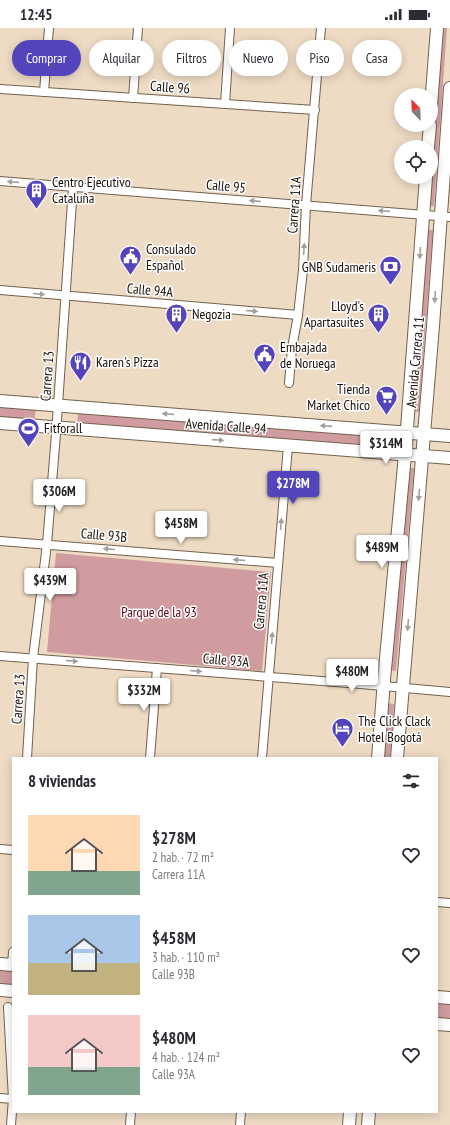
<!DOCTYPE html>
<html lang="es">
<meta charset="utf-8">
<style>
body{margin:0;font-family:"PT Sans Narrow",sans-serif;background:#f2f2f3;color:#2b2b33;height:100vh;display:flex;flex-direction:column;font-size:15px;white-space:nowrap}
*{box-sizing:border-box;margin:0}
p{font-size:13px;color:#7c7c81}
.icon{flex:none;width:22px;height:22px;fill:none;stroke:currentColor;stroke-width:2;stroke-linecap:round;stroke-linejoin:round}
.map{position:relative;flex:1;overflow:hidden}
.details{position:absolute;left:12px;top:729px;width:426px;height:356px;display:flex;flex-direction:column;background:#fff;border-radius:0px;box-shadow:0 2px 10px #0003}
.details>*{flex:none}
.guide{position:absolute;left:12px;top:12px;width:426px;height:36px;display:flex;gap:8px}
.needle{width:26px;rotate:337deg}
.fabs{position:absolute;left:394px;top:60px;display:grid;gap:8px}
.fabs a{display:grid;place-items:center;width:44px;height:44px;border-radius:50%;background:#fff;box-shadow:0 2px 10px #0003;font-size:20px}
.price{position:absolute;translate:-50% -34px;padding:0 9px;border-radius:4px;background:#fff;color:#222;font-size:13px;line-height:26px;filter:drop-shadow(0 1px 2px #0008)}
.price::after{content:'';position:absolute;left:50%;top:24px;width:12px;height:9px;margin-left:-6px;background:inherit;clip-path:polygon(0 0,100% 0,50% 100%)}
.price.active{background:#5444bc;color:#fff}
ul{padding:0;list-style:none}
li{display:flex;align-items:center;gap:12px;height:100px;padding:0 16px}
li span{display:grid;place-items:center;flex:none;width:112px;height:80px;border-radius:0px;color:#555}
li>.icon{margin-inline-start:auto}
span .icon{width:48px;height:48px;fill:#fffc;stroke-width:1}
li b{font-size:17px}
h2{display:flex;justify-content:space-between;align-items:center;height:48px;padding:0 16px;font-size:17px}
.chip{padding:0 14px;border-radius:18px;background:#fff;box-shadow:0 2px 10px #0003;font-size:14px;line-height:36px}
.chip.active{background:#5444bc;color:#fff}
.status{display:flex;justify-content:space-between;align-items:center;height:28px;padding:0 20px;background:#fff;direction:ltr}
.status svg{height:11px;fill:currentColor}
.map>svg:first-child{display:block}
</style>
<div class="status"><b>12:45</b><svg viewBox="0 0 49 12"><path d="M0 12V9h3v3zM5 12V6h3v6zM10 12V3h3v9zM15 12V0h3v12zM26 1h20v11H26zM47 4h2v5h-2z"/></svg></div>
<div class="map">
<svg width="450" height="1097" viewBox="0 0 450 1097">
<rect width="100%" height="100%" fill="#eedbc4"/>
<g fill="#d09ca0">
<path d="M 439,0 L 447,0 L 434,178 L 426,178 L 431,149 L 431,119 Z"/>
<path d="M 425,201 L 433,202 L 419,384 L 411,383 Z"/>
<path d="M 0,378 L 36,381 L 34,394 L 0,391 Z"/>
<path d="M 78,384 L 371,408 L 369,421 L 77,397 Z"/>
<path d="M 406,439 L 414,440 L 396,643 L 389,642 Z"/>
<path d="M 56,525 L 271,544 L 262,643 L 47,624 Z"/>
<path d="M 386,675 L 394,676 L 390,730 L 381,730 Z"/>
<path d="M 0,940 L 13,941 L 13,961 L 0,960 Z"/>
<path d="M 437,975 L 450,976 L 450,994 L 437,992 Z"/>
</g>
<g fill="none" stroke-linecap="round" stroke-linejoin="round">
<defs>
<g id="minor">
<path d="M 0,61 L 315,82"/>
<path d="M 44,64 L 49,0"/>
<path d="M 133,70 L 138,0"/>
<path d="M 225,76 L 230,0"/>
<path d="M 0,153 L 450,189"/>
<path d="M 0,262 L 298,287"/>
<path d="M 289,355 L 292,320 L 298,287 L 303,242 L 306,177 L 321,0"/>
<path d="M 0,513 L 278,535"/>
<path d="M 0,628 L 361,656 L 450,664"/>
<path d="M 27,730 L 33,630 L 47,516 L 56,406 L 73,159"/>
<path d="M 150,730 L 157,640"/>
<path d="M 262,730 L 288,418"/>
<path d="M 0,821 L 13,822"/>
<path d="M 437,874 L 450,875"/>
<path d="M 12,937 L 13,924"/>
<path d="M 8,979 L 13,1071 L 11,1097"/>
<path d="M 0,1070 L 13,1071"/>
<path d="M 130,1097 L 131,1084"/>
<path d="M 240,1097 L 241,1084"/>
</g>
<g id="secondary">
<path d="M 431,78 L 437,0"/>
<path d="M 428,119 L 430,97"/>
<path d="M 0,373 L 450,408"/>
<path d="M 0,395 L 450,430"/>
<path d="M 378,730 L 384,652 L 405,427 L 426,149"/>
<path d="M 397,730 L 433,298 L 450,60"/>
<path d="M 0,936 L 13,937"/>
<path d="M 0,962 L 13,963"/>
<path d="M 437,969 L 450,970"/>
<path d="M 437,996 L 450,997"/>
<path d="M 349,1097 L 350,1084"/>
<path d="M 368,1097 L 369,1084"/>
</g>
</defs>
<use href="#minor" stroke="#72624d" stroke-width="10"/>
<use href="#secondary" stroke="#72624d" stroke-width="14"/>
<use href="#minor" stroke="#fff" stroke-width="8"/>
<use href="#secondary" stroke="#fff" stroke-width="12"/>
</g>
<defs><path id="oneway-solid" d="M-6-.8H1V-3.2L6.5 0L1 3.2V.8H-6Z"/></defs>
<g fill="#a29f9c">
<use href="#oneway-solid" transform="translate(13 154) rotate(-176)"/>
<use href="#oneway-solid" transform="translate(255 173) rotate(-175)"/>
<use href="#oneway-solid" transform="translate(384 183) rotate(-176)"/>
<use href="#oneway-solid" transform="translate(304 221) rotate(-87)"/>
<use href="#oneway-solid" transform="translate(420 225) rotate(94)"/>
<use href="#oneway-solid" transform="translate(39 266) rotate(5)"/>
<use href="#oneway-solid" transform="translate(435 269) rotate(94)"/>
<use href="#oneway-solid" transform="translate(252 283) rotate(5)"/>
<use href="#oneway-solid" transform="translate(168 386) rotate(-176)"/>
<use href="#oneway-solid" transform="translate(326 398) rotate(-176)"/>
<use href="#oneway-solid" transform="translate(218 412) rotate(4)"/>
<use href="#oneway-solid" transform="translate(419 467) rotate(95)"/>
<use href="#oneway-solid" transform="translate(281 496) rotate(-85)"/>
<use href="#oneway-solid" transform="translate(109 521) rotate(-175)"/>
<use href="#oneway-solid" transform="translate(239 532) rotate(-176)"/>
<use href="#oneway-solid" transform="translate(408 597) rotate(95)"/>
<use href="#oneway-solid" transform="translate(272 610) rotate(-85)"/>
<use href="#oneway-solid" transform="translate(72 633) rotate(4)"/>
<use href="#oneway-solid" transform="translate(196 643) rotate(5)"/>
</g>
<defs>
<symbol id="building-pin" viewBox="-11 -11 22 30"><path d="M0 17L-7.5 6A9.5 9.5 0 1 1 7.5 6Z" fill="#5444bc" stroke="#fff"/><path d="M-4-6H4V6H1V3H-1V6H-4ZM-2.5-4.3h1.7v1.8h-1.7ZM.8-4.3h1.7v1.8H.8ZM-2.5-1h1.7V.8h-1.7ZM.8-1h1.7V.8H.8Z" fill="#fff"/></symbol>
<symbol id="civic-pin" viewBox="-11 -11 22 30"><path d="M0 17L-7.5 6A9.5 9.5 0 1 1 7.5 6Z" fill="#5444bc" stroke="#fff"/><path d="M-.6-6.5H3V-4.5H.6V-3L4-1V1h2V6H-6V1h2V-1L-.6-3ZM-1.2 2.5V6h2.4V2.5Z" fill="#fff"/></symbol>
<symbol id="bank-pin" viewBox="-11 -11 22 30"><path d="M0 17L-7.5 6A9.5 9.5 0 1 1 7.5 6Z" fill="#5444bc" stroke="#fff"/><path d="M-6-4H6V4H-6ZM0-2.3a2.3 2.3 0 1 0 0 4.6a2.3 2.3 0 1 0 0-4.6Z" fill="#fff"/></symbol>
<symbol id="restaurant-pin" viewBox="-11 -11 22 30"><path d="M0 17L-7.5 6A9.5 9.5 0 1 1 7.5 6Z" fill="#5444bc" stroke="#fff"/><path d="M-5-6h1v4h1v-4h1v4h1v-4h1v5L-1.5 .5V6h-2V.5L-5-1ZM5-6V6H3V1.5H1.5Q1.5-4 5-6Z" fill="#fff"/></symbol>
<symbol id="supermarket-pin" viewBox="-11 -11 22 30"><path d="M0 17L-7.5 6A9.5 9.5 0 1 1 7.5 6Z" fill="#5444bc" stroke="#fff"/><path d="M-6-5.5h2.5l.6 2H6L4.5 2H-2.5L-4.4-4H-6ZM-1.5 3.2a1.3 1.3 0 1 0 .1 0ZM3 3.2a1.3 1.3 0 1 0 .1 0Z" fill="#fff"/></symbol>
<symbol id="stadium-pin" viewBox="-11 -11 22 30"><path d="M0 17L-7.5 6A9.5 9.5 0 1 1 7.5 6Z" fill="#5444bc" stroke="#fff"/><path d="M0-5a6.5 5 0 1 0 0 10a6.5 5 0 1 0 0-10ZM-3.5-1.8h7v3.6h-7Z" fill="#fff"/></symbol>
<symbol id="hotel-pin" viewBox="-11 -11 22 30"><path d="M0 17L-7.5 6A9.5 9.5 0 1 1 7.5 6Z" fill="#5444bc" stroke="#fff"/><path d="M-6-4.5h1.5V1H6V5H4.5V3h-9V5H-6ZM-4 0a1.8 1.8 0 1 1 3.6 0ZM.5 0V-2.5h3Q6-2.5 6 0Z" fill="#fff"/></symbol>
</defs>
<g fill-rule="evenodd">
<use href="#building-pin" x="24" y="150" width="25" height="34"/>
<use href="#civic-pin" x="118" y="216" width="25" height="34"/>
<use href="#bank-pin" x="378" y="226" width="25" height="34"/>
<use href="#building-pin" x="164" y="274" width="25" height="34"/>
<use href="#building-pin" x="366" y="274" width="25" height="34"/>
<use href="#civic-pin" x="252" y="314" width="25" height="34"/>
<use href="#restaurant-pin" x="68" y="322" width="25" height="34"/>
<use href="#supermarket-pin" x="374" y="356" width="25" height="34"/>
<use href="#stadium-pin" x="16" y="388" width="25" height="34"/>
<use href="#hotel-pin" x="330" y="688" width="25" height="34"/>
</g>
<g text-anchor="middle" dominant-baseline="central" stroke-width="3" stroke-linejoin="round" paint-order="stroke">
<g font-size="14" fill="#160f07" stroke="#fff">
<text transform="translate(170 59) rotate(4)">Calle 96</text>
<text transform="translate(226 158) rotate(5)">Calle 95</text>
<text transform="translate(294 177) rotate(-86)">Carrera 11A</text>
<text transform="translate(150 262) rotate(5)">Calle 94A</text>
<text transform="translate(415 334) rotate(-85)">Avenida Carrera 11</text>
<text transform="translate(47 348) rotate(-86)">Carrera 13</text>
<text transform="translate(226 398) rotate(4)">Avenida Calle 94</text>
<text transform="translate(104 507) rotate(5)">Calle 93B</text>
<text transform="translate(261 573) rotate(-85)">Carrera 11A</text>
<text transform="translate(226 632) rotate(5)">Calle 93A</text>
<text transform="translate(18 671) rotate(-86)">Carrera 13</text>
</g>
<g font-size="14" fill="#160f07" stroke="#fff" text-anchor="start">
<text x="52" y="154">Centro Ejecutivo<tspan x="52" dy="16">Cataluña</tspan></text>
<text x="146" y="221">Consulado<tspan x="146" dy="16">Español</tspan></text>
<text x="376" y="239" text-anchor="end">GNB Sudameris</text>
<text x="364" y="278" text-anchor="end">Lloyd's<tspan x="364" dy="16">Apartasuites</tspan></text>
<text x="192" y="286">Negozia</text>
<text x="280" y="319">Embajada<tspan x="280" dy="16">de Noruega</tspan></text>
<text x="96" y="334">Karen's Pizza</text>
<text x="370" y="361" text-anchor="end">Tienda<tspan x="370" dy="16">Market Chico</tspan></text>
<text x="44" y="400">Fitforall</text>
<text x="358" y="693">The Click Clack<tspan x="358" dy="16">Hotel Bogotá</tspan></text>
</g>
<g font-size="14" fill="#5a041c" stroke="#fff">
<text x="159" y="584">Parque de la 93</text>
</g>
</g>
</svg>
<div class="fabs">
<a><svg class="needle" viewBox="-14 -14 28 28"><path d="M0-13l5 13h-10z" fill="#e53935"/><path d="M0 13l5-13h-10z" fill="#7c7c81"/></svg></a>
<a><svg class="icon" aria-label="locate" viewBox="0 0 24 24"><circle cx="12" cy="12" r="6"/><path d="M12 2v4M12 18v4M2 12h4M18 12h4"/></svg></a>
</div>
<b class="price" style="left:386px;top:437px">$314M</b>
<b class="price active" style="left:293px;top:477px">$278M</b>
<b class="price" style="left:59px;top:485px">$306M</b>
<b class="price" style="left:181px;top:517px">$458M</b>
<b class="price" style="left:382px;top:541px">$489M</b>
<b class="price" style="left:50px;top:574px">$439M</b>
<b class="price" style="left:352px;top:665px">$480M</b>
<b class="price" style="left:144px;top:684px">$332M</b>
<div class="guide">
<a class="chip active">Comprar</a>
<a class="chip">Alquilar</a>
<a class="chip">Filtros</a>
<a class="chip">Nuevo</a>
<a class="chip">Piso</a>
<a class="chip">Casa</a>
</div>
<section class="details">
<h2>8 viviendas<svg class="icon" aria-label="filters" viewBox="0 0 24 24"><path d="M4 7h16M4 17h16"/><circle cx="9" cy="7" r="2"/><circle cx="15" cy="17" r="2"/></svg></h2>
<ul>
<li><span style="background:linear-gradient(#ffd9b3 70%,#7fa58c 0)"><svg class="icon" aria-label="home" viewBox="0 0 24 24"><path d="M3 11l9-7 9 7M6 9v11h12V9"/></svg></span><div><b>$278M</b><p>2 hab. · 72 m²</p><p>Carrera 11A</p></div><svg class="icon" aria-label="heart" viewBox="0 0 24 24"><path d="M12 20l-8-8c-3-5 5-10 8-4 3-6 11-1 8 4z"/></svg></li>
<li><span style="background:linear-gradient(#a9c7e8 60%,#c2b280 0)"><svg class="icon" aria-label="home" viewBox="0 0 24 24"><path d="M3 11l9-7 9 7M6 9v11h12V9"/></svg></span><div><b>$458M</b><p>3 hab. · 110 m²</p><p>Calle 93B</p></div><svg class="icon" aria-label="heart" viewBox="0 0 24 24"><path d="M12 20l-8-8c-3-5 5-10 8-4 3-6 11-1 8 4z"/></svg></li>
<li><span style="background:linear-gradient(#f6c9c9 65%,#7fa58c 0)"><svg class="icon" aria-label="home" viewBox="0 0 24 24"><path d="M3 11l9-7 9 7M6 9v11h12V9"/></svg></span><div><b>$480M</b><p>4 hab. · 124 m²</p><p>Calle 93A</p></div><svg class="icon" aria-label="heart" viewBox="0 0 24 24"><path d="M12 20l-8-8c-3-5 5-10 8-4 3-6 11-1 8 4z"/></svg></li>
</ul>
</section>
</div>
